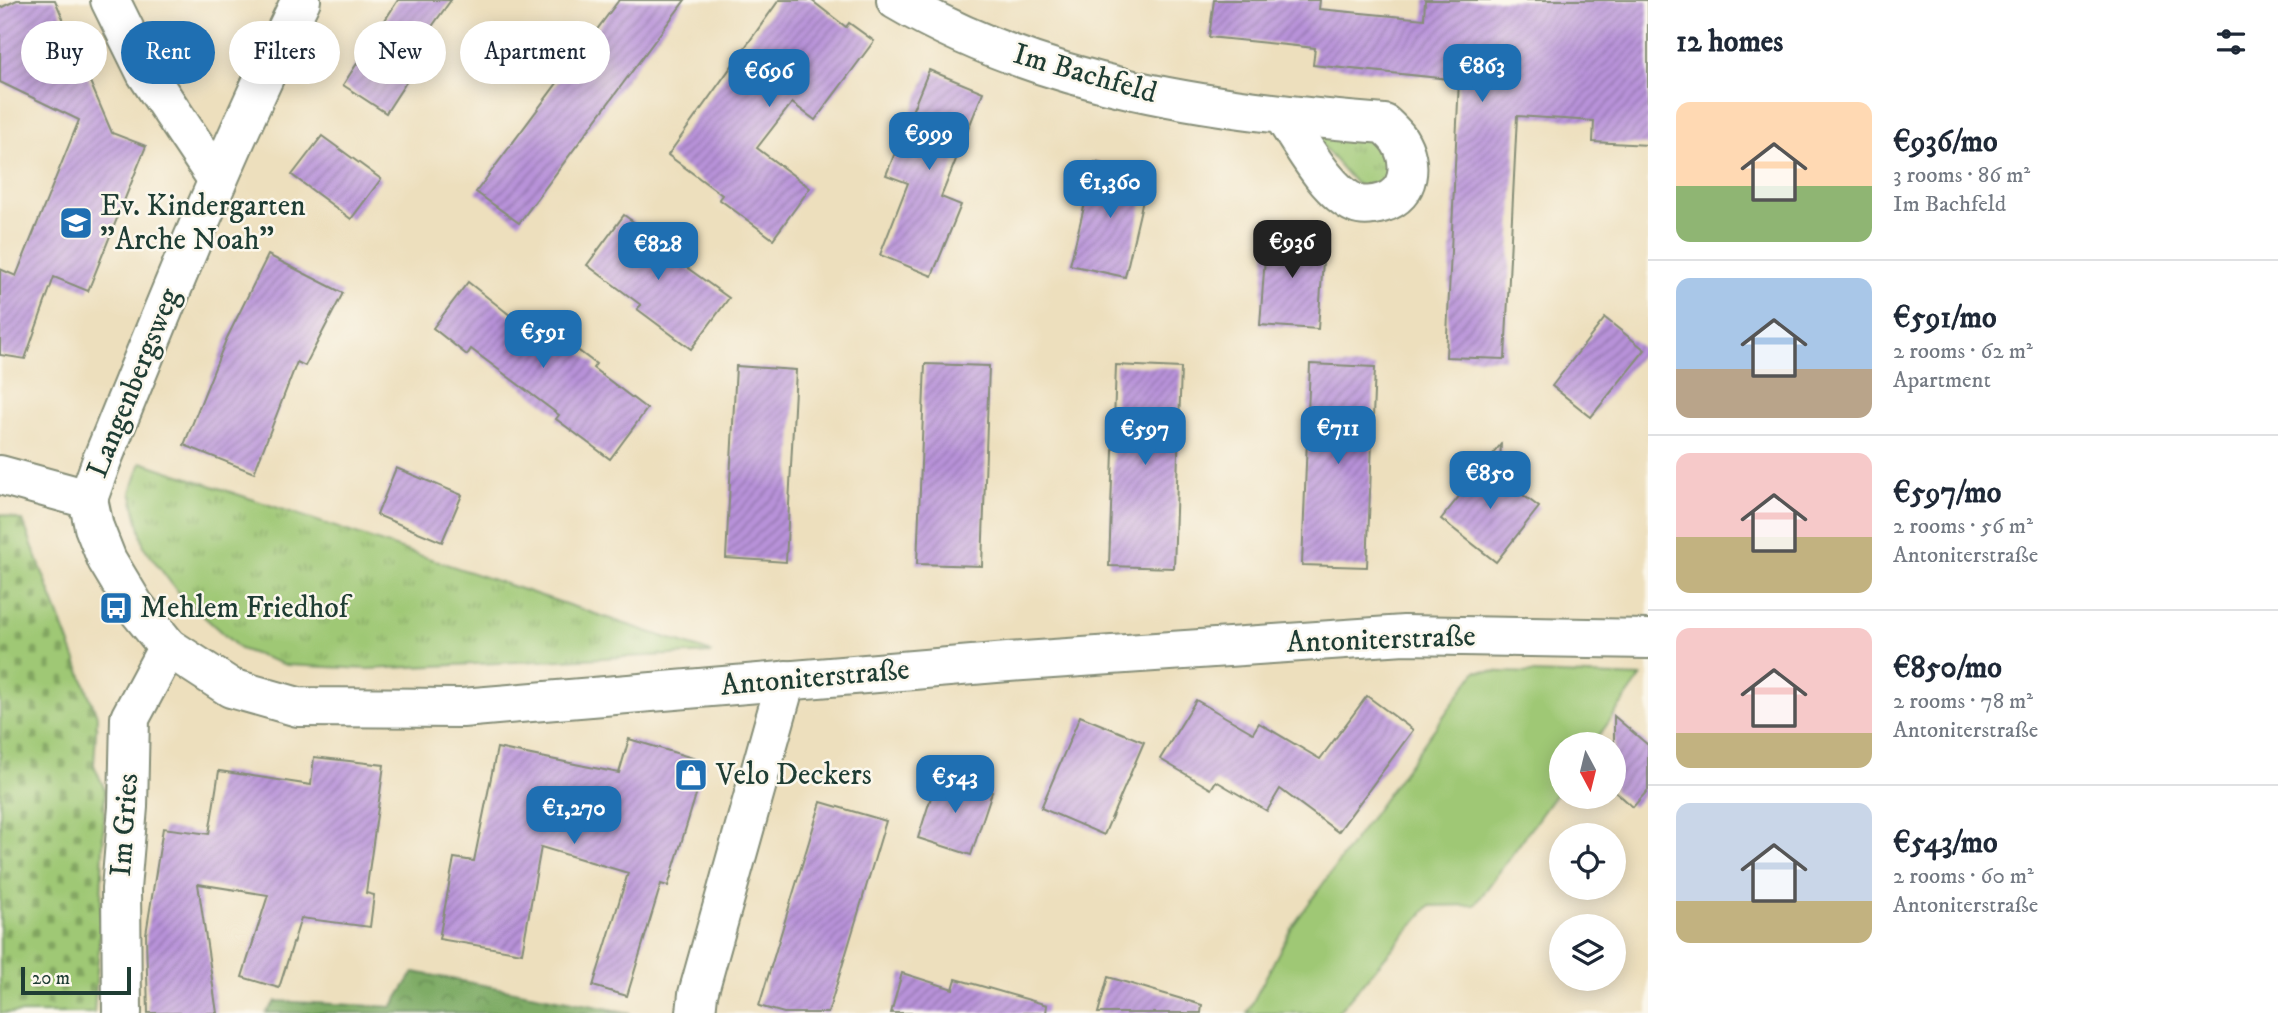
<!DOCTYPE html>
<meta charset="utf-8">
<style>
body{margin:0;font-family:"IM FELL DW Pica",serif;background:#f2f2f3;color:#1f2937;height:100vh;display:flex;flex-direction:column;font-size:26px;white-space:nowrap}
*{box-sizing:border-box;margin:0}
p{font-size:23px;color:#747a83}
.icon{flex:none;width:38px;height:38px;fill:none;stroke:currentColor;stroke-width:2;stroke-linecap:round;stroke-linejoin:round}
.map{position:relative;flex:1;overflow:hidden}
.side{display:flex;flex-direction:column;background:#fff;width:630px}
.side>*{flex:none}
.banner{position:absolute;left:21px;top:21px;width:665px;height:63px;display:flex;gap:14px}
.needle{width:46px;rotate:173deg}
.tools{position:absolute;left:1549px;top:732px;display:grid;gap:14px}
.tools a{display:grid;place-items:center;width:77px;height:77px;border-radius:50%;background:#fff;box-shadow:0 4px 18px #0003;font-size:35px}
.scale{position:absolute;left:21px;bottom:18px;width:110px;box-sizing:border-box;padding-left:7px;border:4px solid #1f3d34;border-top:0;font-size:19px;line-height:24px;white-space:nowrap;color:#1f3d34;-webkit-text-stroke:5px #fbf7ec;paint-order:stroke}
.price{position:absolute;translate:-50% -60px;padding:0 16px;border-radius:14px;background:#1f6fb2;color:#fff;font-size:23px;line-height:46px;filter:drop-shadow(0 2px 4px #0008)}
.price::after{content:'';position:absolute;left:50%;top:42px;width:21px;height:16px;margin-left:-10px;background:inherit;clip-path:polygon(0 0,100% 0,50% 100%)}
.price.active{background:#222;color:#fff}
ul{padding:0;list-style:none}
li{display:flex;align-items:center;gap:21px;height:175px;padding:0 28px}
li+li{border-top:2px solid #e0e1e3}
li span{display:grid;place-items:center;flex:none;width:196px;height:140px;border-radius:14px;color:#555}
li>.icon{margin-inline-start:auto}
span .icon{width:84px;height:84px;fill:#fffc;stroke-width:1}
li b{font-size:30px}
h2{display:flex;justify-content:space-between;align-items:center;height:84px;padding:0 28px;font-size:30px}
.tag{padding:0 24px;border-radius:32px;background:#fff;box-shadow:0 4px 18px #0003;font-size:24px;line-height:63px}
.tag.active{background:#1f6fb2;color:#fff}
main{display:flex;flex:1;min-height:0}
.map>svg:first-child{display:block}
</style>
<main>
<div class="map">
<svg width="1648" height="1013" viewBox="0 0 1648 1013">
<defs>
<pattern id="grass-tufts" width="24" height="20" patternUnits="userSpaceOnUse" patternTransform="scale(1.75)"><rect width="24" height="20" fill="#9fc874"/><path d="M3 7l-1-3M5 7V3M7 7l1-3M15 17l-1-3M17 17v-4M19 17l1-3" fill="none" stroke="#81a460"/></pattern>
<pattern id="forest-crowns" width="20" height="18" patternUnits="userSpaceOnUse" patternTransform="scale(1.75)"><rect width="20" height="18" fill="#7fac66"/><path d="M2 6a3 3 0 1 1 6 0M12 15a3 3 0 1 1 6 0" fill="none" stroke="#678d55"/></pattern>
<pattern id="cemetery-stones" width="16" height="16" patternUnits="userSpaceOnUse" patternTransform="scale(1.75)"><rect width="16" height="16" fill="#9fc874"/><path d="M2 7V4a2 2 0 0 1 4 0v3zM10 15v-3a2 2 0 0 1 4 0v3z" fill="#81a460"/></pattern>
<pattern id="building-hatch" width="6" height="6" patternUnits="userSpaceOnUse" patternTransform="scale(1.75)"><rect width="6" height="6" fill="#b892d9"/><path d="M-1 1l2-2M0 6l6-6M5 7l2-2" fill="none" stroke="#9578b1"/></pattern>
</defs>
<rect width="100%" height="100%" fill="#fbf7ec"/>
<filter id="ink" filterUnits="userSpaceOnUse"><feTurbulence type="fractalNoise" baseFrequency=".0143" numOctaves="2"/><feDisplacementMap in="SourceGraphic" scale="14" xChannelSelector="R" yChannelSelector="G"/><feConvolveMatrix kernelMatrix="1 2 1 2 8 2 1 2 1" color-interpolation-filters="sRGB"/></filter>
<filter id="wash" filterUnits="userSpaceOnUse"><feTurbulence type="fractalNoise" baseFrequency=".00686" numOctaves="4" result="noise"/><feDisplacementMap in="SourceGraphic" scale="28" xChannelSelector="R" yChannelSelector="G"/><feGaussianBlur stdDeviation="1.57" result="paint"/><feColorMatrix in="noise" values="0 0 0 0 0 0 0 0 0 0 0 0 0 0 0 0 0 1.4 0 .05"/><feComposite in="paint" operator="in"/></filter>
<g filter="url(#wash)">
<rect width="100%" height="100%" fill="#eddfbd"/>
<g fill="url(#grass-tufts)" stroke="#5f8254" stroke-width="2">
<path d="M 1304,125 L 1378,137 L 1390,151 L 1389,182 L 1364,193 Z"/>
<path d="M 141,462 L 712,653 L 368,669 L 286,665 L 240,649 L 180,595 L 144,547 L 131,492 Z"/>
</g>
<path fill="url(#forest-crowns)" stroke="#4f744d" stroke-width="2" d="M 414,972 L 631,1013 L 266,1013 L 276,1001 L 392,1007 Z"/>
<path fill="url(#cemetery-stones)" stroke="#5f8254" stroke-width="2" d="M 0,514 L 23,521 L 97,716 L 94,765 L 105,790 L 100,932 L 94,1013 L 0,1013 Z"/>
<path fill="#9fc874" stroke="#5f8254" stroke-width="2" d="M 1476,671 L 1641,677 L 1593,744 L 1561,744 L 1561,787 L 1475,905 L 1429,906 L 1337,1013 L 1247,1013 L 1292,927 Z"/>
<g id="blocks">
<g fill="url(#building-hatch)">
<path d="M 17,0 L 55,0 L 112,133 L 146,146 L 88,291 L 54,277 L 25,359 L 0,355 L 0,269 L 16,276 L 79,120 L 0,82 L 0,8 Z"/>
<path d="M 398,0 L 451,0 L 405,64 L 414,70 L 386,113 L 343,85 Z"/>
<path d="M 619,0 L 685,0 L 519,223 L 476,192 Z"/>
<path d="M 779,0 L 811,0 L 846,27 L 849,23 L 874,41 L 815,120 L 792,103 L 757,148 L 810,188 L 773,239 L 719,199 L 722,195 L 668,155 Z"/>
<path d="M 1214,0 L 1320,0 L 1319,9 L 1424,19 L 1425,0 L 1648,0 L 1648,145 L 1593,142 L 1594,121 L 1517,116 L 1505,359 L 1446,357 L 1459,80 L 1313,65 L 1315,48 L 1209,37 Z"/>
<path d="M 929,70 L 983,92 L 941,197 L 961,205 L 932,276 L 880,255 L 908,183 L 886,175 Z"/>
<path d="M 322,136 L 381,179 L 351,219 L 292,175 Z"/>
<path d="M 1095,162 L 1149,174 L 1125,277 L 1070,265 Z"/>
<path d="M 624,215 L 678,254 L 675,259 L 729,298 L 691,349 L 637,309 L 641,305 L 587,265 Z"/>
<path d="M 1267,230 L 1325,234 L 1318,329 L 1260,325 Z"/>
<path d="M 268,255 L 343,293 L 305,366 L 297,362 L 254,473 L 184,445 L 226,340 Z"/>
<path d="M 468,282 L 535,335 L 543,324 L 596,364 L 593,368 L 647,409 L 610,459 L 556,419 L 559,415 L 471,349 L 467,355 L 433,328 Z"/>
<path d="M 1605,318 L 1645,350 L 1591,417 L 1552,386 Z"/>
<path d="M 925,364 L 989,366 L 982,566 L 917,564 Z"/>
<path d="M 1310,364 L 1375,367 L 1367,567 L 1302,565 Z"/>
<path d="M 1116,365 L 1181,368 L 1174,568 L 1109,566 Z"/>
<path d="M 736,366 L 796,370 L 786,562 L 726,558 Z"/>
<path d="M 1501,444 L 1499,477 L 1539,507 L 1496,562 L 1441,519 Z"/>
<path d="M 396,468 L 462,495 L 442,542 L 377,515 Z"/>
<path d="M 1367,696 L 1413,730 L 1338,832 L 1280,789 L 1267,811 L 1216,781 L 1211,789 L 1160,759 L 1196,700 L 1253,733 L 1259,723 L 1320,759 Z"/>
<path d="M 1080,716 L 1144,742 L 1104,835 L 1041,808 Z"/>
<path d="M 1614,716 L 1648,745 L 1648,790 L 1633,807 L 1614,790 Z"/>
<path d="M 629,739 L 706,762 L 668,886 L 661,884 L 627,996 L 593,986 L 628,873 L 541,847 L 522,953 L 439,939 L 454,858 L 474,861 L 497,748 L 619,773 Z"/>
<path d="M 314,757 L 384,765 L 366,893 L 374,895 L 370,927 L 301,918 L 279,988 L 242,977 L 268,895 L 198,884 L 217,1013 L 148,1013 L 146,934 L 163,828 L 209,834 L 219,771 L 311,785 Z"/>
<path d="M 938,775 L 992,792 L 971,855 L 918,838 Z"/>
<path d="M 821,802 L 886,821 L 828,1013 L 784,1013 L 759,1006 Z"/>
<path d="M 902,973 L 953,989 L 956,979 L 981,986 L 1047,1005 L 1046,1013 L 891,1013 Z"/>
<path d="M 1108,977 L 1202,1005 L 1201,1013 L 1098,1013 Z"/>
</g>
</g>
</g>
<g filter="url(#ink)">
<use href="#blocks" fill-opacity="0" stroke="#868e78" stroke-width="2"/>
<g fill="none" stroke-linecap="round" stroke-linejoin="round">
<defs>
<g id="minor">
<path d="M 110,0 L 146,73 L 217,179"/>
<path d="M 896,0 C 1044,87 1216,111 1384,124 C 1389,129 1395,134 1399,140 C 1413,162 1411,195 1382,203 C 1375,205 1363,207 1356,204 C 1326,191 1301,142 1283,116"/>
<path d="M 0,475 L 88,499"/>
<path d="M 88,499 L 94,527 L 107,560 L 134,605 L 168,647 L 231,688 L 298,707 L 462,708 L 1008,662 L 1404,635 L 1648,639"/>
<path d="M 88,499 L 102,460 C 165,305 227,150 301,0"/>
<path d="M 122,1013 L 121,889 L 128,807 L 130,718 L 168,647"/>
<path d="M 696,1013 L 698,994 L 786,680"/>
</g>
</defs>
<use href="#minor" stroke="#868e78" stroke-width="42"/>
<use href="#minor" stroke="#fff" stroke-width="38"/>
</g>
</g>
<defs>
<symbol id="school-square" viewBox="-11 -11 22 22"><rect x="-9" y="-9" width="18" height="18" rx="4" fill="#1f6fb2" stroke="#fbf7ec"/><path d="M0-5L7-2L0 1L-7-2ZM-4 1L0 2.5L4 1V4Q0 6-4 4Z" fill="#fff"/></symbol>
<symbol id="bus-square" viewBox="-11 -11 22 22"><rect x="-9" y="-9" width="18" height="18" rx="4" fill="#1f6fb2" stroke="#fbf7ec"/><path d="M-5-6H5V4H4V6H2V4H-2V6H-4V4H-5ZM-3.5-4V0h7V-4ZM-3.5 1.2v1.5H-2V1.2ZM2 1.2v1.5H3.5V1.2Z" fill="#fff"/></symbol>
<symbol id="shop-square" viewBox="-11 -11 22 22"><rect x="-9" y="-9" width="18" height="18" rx="4" fill="#1f6fb2" stroke="#fbf7ec"/><path d="M-5-2.5h2.3a2.7 3.5 0 0 1 5.4 0H5L5.5 6h-11ZM-1.5-2.5h3a1.5 2.3 0 0 0-3 0Z" fill="#fff"/></symbol>
</defs>
<g fill-rule="evenodd">
<use href="#school-square" x="57" y="204" width="38" height="38"/>
<use href="#bus-square" x="97" y="589" width="38" height="38"/>
<use href="#shop-square" x="672" y="756" width="38" height="38"/>
</g>
<g text-anchor="middle" dominant-baseline="central" stroke-width="5" stroke-linejoin="round" paint-order="stroke">
<g font-size="30" fill="#1f3d34" stroke="#fbf7ec">
<text transform="translate(1085 74) rotate(16)">Im Bachfeld</text>
<text transform="translate(134 383) rotate(-68)">Langenbergsweg</text>
<text transform="translate(1381 640) rotate(-2)">Antoniterstraße</text>
<text transform="translate(815 678) rotate(-5)">Antoniterstraße</text>
<text transform="translate(125 825) rotate(-86)">Im Gries</text>
</g>
<g font-size="30" fill="#1f3d34" stroke="#fbf7ec" text-anchor="start">
<text x="100" y="206">Ev. Kindergarten<tspan x="100" dy="34">"Arche Noah"</tspan></text>
<text x="140" y="608">Mehlem Friedhof</text>
<text x="716" y="775">Velo Deckers</text>
</g>
</g>
</svg>
<div class="tools">
<a><svg class="needle" viewBox="-14 -14 28 28"><path d="M0-13l5 13h-10z" fill="#e53935"/><path d="M0 13l5-13h-10z" fill="#747a83"/></svg></a>
<a><svg class="icon" aria-label="locate" viewBox="0 0 24 24"><circle cx="12" cy="12" r="6"/><path d="M12 2v4M12 18v4M2 12h4M18 12h4"/></svg></a>
<a><svg class="icon" aria-label="layers" viewBox="0 0 24 24"><path d="M12 4l9 5-9 5-9-5zM3 14l9 5 9-5"/></svg></a>
</div>
<div class="scale">20 m</div>
<b class="price" style="left:1482px;top:104px">€863</b>
<b class="price" style="left:769px;top:109px">€696</b>
<b class="price" style="left:929px;top:172px">€999</b>
<b class="price" style="left:1110px;top:220px">€1,360</b>
<b class="price active" style="left:1292px;top:280px">€936</b>
<b class="price" style="left:658px;top:282px">€828</b>
<b class="price" style="left:543px;top:370px">€591</b>
<b class="price" style="left:1338px;top:466px">€711</b>
<b class="price" style="left:1145px;top:467px">€597</b>
<b class="price" style="left:1490px;top:511px">€850</b>
<b class="price" style="left:955px;top:815px">€543</b>
<b class="price" style="left:574px;top:846px">€1,270</b>
<div class="banner">
<a class="tag">Buy</a>
<a class="tag active">Rent</a>
<a class="tag">Filters</a>
<a class="tag">New</a>
<a class="tag">Apartment</a>
</div>
</div>
<section class="side">
<h2>12 homes<svg class="icon" aria-label="filters" viewBox="0 0 24 24"><path d="M4 7h16M4 17h16"/><circle cx="9" cy="7" r="2"/><circle cx="15" cy="17" r="2"/></svg></h2>
<ul>
<li><span style="background:linear-gradient(#ffd9b3 60%,#8fb573 0)"><svg class="icon" aria-label="home" viewBox="0 0 24 24"><path d="M3 11l9-7 9 7M6 9v11h12V9"/></svg></span><div><b>€936/mo</b><p>3 rooms · 86 m²</p><p>Im Bachfeld</p></div></li>
<li><span style="background:linear-gradient(#a9c7e8 65%,#b9a48a 0)"><svg class="icon" aria-label="home" viewBox="0 0 24 24"><path d="M3 11l9-7 9 7M6 9v11h12V9"/></svg></span><div><b>€591/mo</b><p>2 rooms · 62 m²</p><p>Apartment</p></div></li>
<li><span style="background:linear-gradient(#f6c9c9 60%,#c2b280 0)"><svg class="icon" aria-label="home" viewBox="0 0 24 24"><path d="M3 11l9-7 9 7M6 9v11h12V9"/></svg></span><div><b>€597/mo</b><p>2 rooms · 56 m²</p><p>Antoniterstraße</p></div></li>
<li><span style="background:linear-gradient(#f6c9c9 75%,#c2b280 0)"><svg class="icon" aria-label="home" viewBox="0 0 24 24"><path d="M3 11l9-7 9 7M6 9v11h12V9"/></svg></span><div><b>€850/mo</b><p>2 rooms · 78 m²</p><p>Antoniterstraße</p></div></li>
<li><span style="background:linear-gradient(#c9d6e8 70%,#c2b280 0)"><svg class="icon" aria-label="home" viewBox="0 0 24 24"><path d="M3 11l9-7 9 7M6 9v11h12V9"/></svg></span><div><b>€543/mo</b><p>2 rooms · 60 m²</p><p>Antoniterstraße</p></div></li>
</ul>
</section>
</main>
